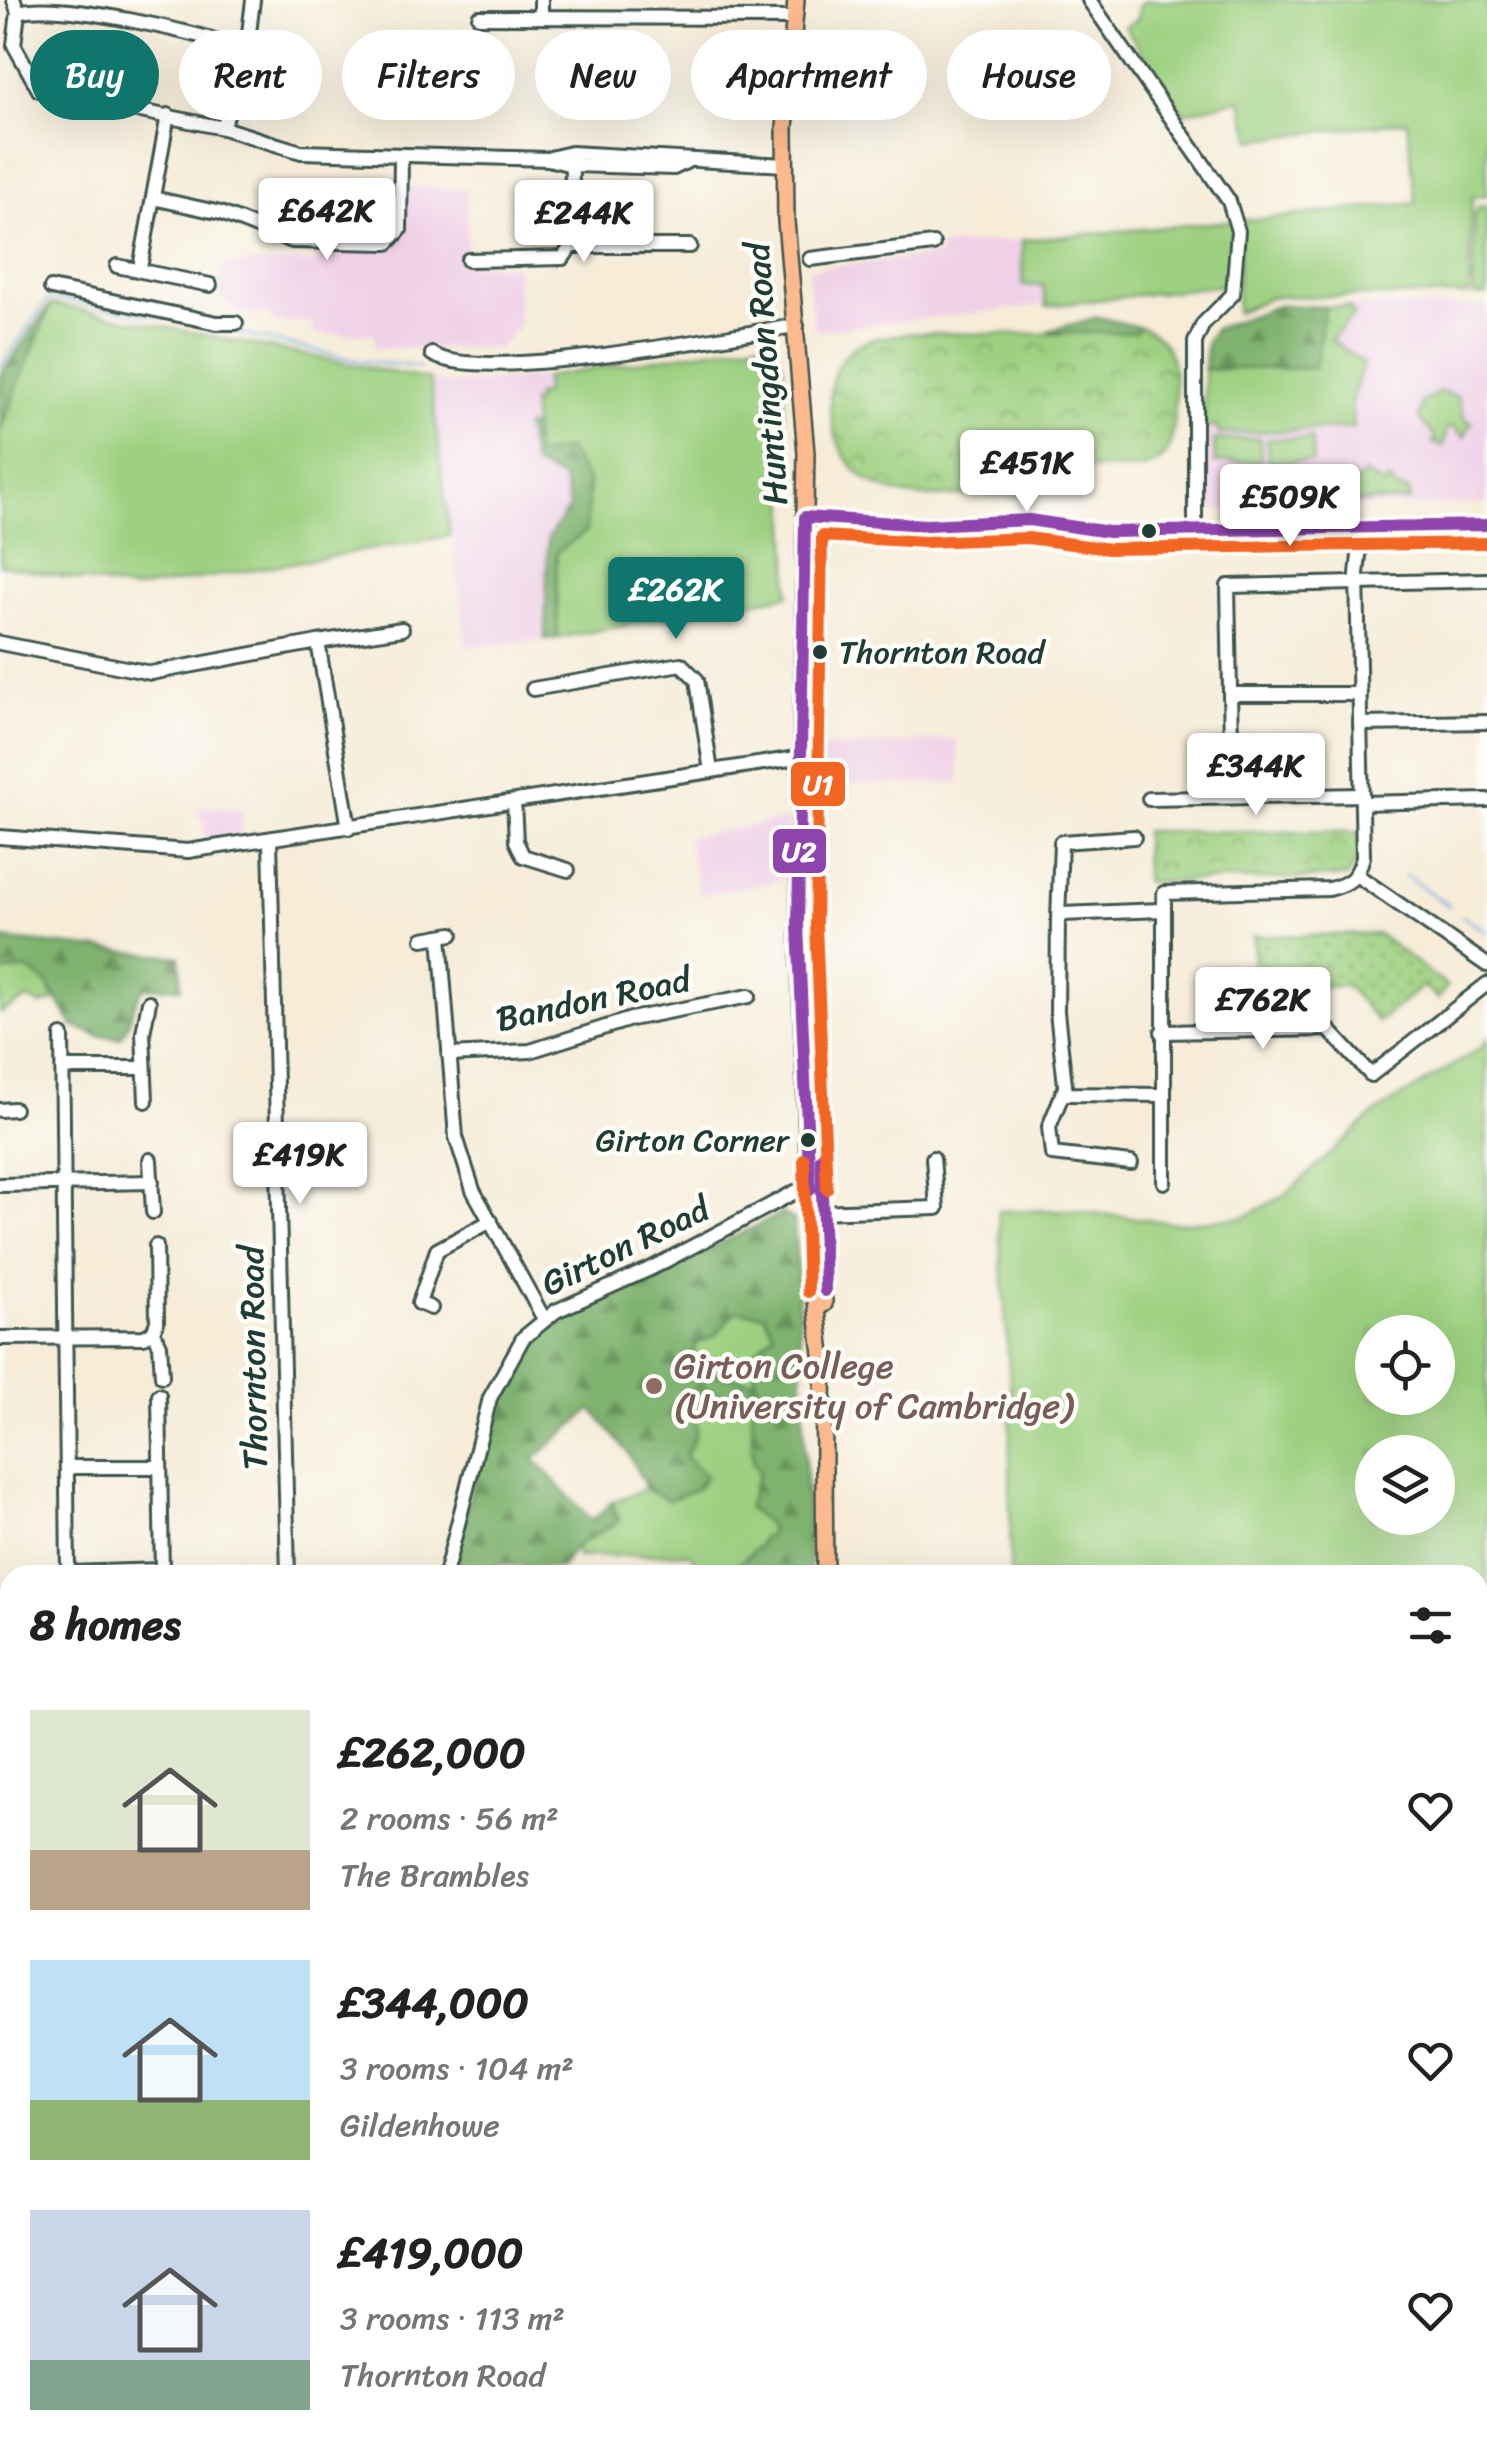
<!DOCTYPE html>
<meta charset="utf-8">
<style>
body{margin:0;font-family:Sriracha,sans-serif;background:#f6f6f6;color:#222;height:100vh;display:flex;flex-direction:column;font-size:38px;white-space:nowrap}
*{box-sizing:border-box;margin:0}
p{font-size:32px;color:#767676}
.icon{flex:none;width:55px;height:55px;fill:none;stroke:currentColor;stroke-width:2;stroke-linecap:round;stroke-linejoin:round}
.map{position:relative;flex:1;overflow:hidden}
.details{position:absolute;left:0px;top:1565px;width:1488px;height:890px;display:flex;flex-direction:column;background:#fff;border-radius:30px 30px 0 0;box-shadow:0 10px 40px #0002}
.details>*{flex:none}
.guide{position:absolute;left:30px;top:30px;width:1428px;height:90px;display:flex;gap:20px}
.buttons{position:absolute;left:1355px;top:1315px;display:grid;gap:20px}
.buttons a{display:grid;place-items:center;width:100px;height:100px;border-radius:50%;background:#fff;box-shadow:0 10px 40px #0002;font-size:50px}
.price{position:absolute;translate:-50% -85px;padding:0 22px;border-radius:10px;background:#fff;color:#222;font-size:32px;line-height:65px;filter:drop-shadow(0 2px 5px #0008)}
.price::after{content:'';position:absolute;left:50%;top:60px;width:30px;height:22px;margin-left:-15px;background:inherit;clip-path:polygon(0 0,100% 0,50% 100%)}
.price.current{background:#0f766e;color:#fff}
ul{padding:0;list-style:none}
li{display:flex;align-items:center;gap:30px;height:250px;padding:0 30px}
li span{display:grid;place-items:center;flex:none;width:280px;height:200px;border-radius:0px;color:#555}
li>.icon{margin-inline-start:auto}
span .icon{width:120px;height:120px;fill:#fffc;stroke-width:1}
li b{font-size:42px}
h2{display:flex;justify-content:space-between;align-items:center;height:120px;padding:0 30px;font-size:42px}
.chip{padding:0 35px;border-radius:45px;background:#fff;box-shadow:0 10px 40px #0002;font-size:35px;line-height:90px}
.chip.current{background:#0f766e;color:#fff}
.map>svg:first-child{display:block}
</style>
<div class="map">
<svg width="1487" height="2455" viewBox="0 0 1487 2455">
<defs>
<pattern id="forest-firs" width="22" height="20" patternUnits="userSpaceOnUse" patternTransform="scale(2.5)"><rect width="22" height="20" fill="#7eb26e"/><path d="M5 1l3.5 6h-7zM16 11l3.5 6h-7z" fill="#67925b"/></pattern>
<pattern id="park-crowns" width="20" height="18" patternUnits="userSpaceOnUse" patternTransform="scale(2.5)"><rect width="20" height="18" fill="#9dd080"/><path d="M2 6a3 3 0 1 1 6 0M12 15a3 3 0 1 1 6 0" fill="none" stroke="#7faa6a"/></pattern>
<pattern id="garden-dots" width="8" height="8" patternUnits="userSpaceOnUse" patternTransform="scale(2.5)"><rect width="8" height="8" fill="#9dd080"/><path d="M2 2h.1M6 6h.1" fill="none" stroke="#7faa6a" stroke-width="1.8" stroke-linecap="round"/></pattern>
</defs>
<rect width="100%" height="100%" fill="#fdfcf7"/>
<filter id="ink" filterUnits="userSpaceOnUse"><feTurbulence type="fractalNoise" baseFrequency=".01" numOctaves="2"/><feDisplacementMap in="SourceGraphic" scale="20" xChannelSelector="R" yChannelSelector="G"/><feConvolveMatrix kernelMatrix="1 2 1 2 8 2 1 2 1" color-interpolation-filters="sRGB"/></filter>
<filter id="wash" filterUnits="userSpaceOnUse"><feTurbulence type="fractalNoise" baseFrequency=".0048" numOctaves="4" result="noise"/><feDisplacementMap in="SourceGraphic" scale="40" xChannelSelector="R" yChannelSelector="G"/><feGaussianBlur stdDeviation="2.25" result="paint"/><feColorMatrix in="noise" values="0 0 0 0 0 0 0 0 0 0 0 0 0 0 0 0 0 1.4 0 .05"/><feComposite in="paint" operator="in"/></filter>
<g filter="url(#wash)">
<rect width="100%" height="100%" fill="#f6ecd8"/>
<g fill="#efd0e7">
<path d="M 405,186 L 467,189 L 467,264 L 516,266 L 519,326 L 499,348 L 375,348 L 374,334 L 313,334 L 312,322 L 271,322 L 270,314 L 239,314 L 217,294 L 224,264 L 318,261 L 318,251 L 394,247 L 404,230 Z"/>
<path d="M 1022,240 L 1023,286 L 1043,285 L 1045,305 L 814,331 L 808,269 L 939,255 L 939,246 Z"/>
<path d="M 1280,305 L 1487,306 L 1487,504 L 1205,510 L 1206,343 L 1214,329 Z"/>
<path d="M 545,377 L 545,395 L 589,484 L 556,553 L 558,638 L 467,647 L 430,380 L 447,384 Z"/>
<path d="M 957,739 L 960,783 L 810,785 L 812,749 Z"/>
<path d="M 204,806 L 244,810 L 240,844 L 205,849 L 204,820 L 198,817 L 199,807 Z"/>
<path d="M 789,819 L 789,879 L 700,896 L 687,837 Z"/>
<path d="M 0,1802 L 10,1802 L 10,1946 L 4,1955 L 0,1952 Z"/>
</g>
<g fill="#9dd080" stroke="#5e865a" stroke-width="2.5" fill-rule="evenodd">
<path d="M 1146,0 L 1487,0 L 1487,195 L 1472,197 L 1469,295 L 1270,297 L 1236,313 L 1241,221 L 1416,203 L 1407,121 L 1252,140 L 1240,99 L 1184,113 L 1125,27 L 1138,19 L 1139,5 Z"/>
<path d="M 1487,206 L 1487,296 L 1473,295 L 1475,214 L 1478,207 Z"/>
<path d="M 1230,221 L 1234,224 L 1233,284 L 1046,306 L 1043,285 L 1023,286 L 1022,240 Z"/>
<path d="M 51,304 L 430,380 L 450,536 L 133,590 L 0,565 L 0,430 Z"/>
<path d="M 1325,307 L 1349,307 L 1354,315 L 1331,340 L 1363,363 L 1351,403 L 1353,428 L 1219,434 L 1217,427 L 1204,427 L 1204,369 L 1314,368 Z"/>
<path d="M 772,340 L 783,364 L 789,595 L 558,638 L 556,553 L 589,485 L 536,456 L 531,402 L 536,402 L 536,395 L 545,394 L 545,377 Z"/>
<path d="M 1440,391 L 1458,397 L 1465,420 L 1472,422 L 1464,437 L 1452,427 L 1447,429 L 1443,446 L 1433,443 L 1435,437 L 1419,418 L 1422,402 Z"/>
<path d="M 1260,438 L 1261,461 L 1215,463 L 1214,440 Z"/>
<path d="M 1312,438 L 1313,461 L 1268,462 L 1267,439 Z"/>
<path d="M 1365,473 L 1383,485 L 1390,480 L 1396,488 L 1409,491 L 1409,501 L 1350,502 L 1350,486 Z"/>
<path d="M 27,969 L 48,984 L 54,1001 L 41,1005 L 27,999 L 0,1013 L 0,973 Z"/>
<path d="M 1487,1039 L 1487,2142 L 1478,2163 L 1478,1575 L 1010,1575 L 1010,1384 L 998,1211 L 1069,1210 L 1177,1223 L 1245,1217 L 1286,1194 L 1374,1114 L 1482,1047 ZM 1372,1332 L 1438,1332 L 1438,1398 L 1372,1398 ZM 1372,1452 L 1438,1452 L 1438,1518 L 1372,1518 Z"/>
<path d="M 735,1311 L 764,1314 L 774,1333 L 755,1367 L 755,1381 L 718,1375 L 692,1361 L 695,1344 L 715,1336 Z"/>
<path d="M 710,1390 L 752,1398 L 759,1472 L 748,1508 L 768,1524 L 771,1535 L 739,1564 L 744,1575 L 694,1575 L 693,1555 L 686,1553 L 577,1557 L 576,1546 L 619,1521 L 612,1502 L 646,1488 L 651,1493 C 681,1461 696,1450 696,1404 Z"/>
<path d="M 821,2445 L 1356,2445 L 1352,2455 L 821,2455 Z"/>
</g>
<g fill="url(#forest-firs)" stroke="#4e7851" stroke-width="2.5" fill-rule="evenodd">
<path d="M 51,304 L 0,430 L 0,375 Z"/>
<path d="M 1280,305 L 1325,307 L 1315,368 L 1204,369 L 1206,343 L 1214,329 Z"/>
<path d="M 1098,317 L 1139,327 L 1136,332 L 1078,335 L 1048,331 Z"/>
<path d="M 525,427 L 533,427 L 536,456 L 568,449 L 589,484 L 586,531 L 556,553 L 558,638 L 545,639 L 548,538 L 569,508 L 563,479 L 533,465 Z"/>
<path d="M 0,939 L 180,957 L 181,988 L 145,987 C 130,1003 134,1021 120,1038 L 99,1036 L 73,1026 L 48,984 L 27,969 L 0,973 Z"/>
<path d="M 783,1213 L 794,1221 L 797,1261 L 810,1575 L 744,1575 L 738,1564 L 759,1546 L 761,1538 L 770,1534 L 768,1524 L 747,1508 L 759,1472 L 753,1463 L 752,1399 L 726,1399 L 710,1390 L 696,1404 L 696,1434 L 685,1457 L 706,1476 L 696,1489 L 669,1500 L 646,1488 L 628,1453 L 592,1409 L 534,1459 L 592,1521 L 612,1502 L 619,1521 L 576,1546 L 561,1568 L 496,1564 L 494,1575 L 453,1575 C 470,1498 487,1379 548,1327 ZM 735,1311 L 764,1314 L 774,1333 L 757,1349 L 755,1381 L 718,1375 L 692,1361 L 695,1344 L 715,1336 Z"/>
</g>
<g fill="url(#park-crowns)" stroke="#5e865a" stroke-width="2.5">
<path d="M 1139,327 C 1154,331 1166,343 1171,358 C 1177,378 1178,447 1161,460 C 1141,475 1109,466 1086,469 C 1047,475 1047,502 994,495 C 974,492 954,497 934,497 C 869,498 830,462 830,396 C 830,375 842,350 864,342 C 902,329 946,334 985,334 C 1036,334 1085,334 1136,332 Z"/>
<path d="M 1144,831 L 1358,832 L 1360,855 L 1347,877 L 1145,882 Z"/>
</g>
<path fill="url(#garden-dots)" stroke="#5e865a" stroke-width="2.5" d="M 1378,934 L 1447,986 L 1438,999 L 1423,986 L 1378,1022 L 1347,986 L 1254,989 L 1253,936 Z"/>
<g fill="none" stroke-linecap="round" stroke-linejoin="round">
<g stroke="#71ace2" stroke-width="2.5">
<path d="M 221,329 L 359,361 L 421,367"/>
<path d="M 0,367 L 49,298 L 165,318"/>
<path d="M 1405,875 L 1449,906"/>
<path d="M 1463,916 L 1487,932"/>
<path d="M 1478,1705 L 1487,1700"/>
<path d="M 1142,2455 L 1147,2445"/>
</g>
</g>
</g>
<g filter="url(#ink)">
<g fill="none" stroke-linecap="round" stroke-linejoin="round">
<defs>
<g id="minor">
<path d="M 14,0 L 18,12 L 14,45 L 39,90 L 223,128 L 301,152 L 548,159 L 572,165 L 674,168 L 686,162"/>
<path d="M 1089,0 L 1229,201 L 1238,231 L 1233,294 L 1203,324 L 1195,342 L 1195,530"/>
<path d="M 18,12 C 59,0 204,34 247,50"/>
<path d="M 479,17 L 795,18"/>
<path d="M 541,17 L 541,0"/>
<path d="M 223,128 L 247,50 L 253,0"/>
<path d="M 550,158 L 571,153 L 785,165"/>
<path d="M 153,198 L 221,213 L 292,241 L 388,243 L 400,230 L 401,157"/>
<path d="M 571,246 L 690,246"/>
<path d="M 810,259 L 933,244"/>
<path d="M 468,260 L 563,258 L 571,246 L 572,159"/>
<path d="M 117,266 L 210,285"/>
<path d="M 140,268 L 168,115"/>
<path d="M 51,288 L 217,323 L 236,323"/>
<path d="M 432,354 C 481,385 729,334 797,326"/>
<path d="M 805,517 L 926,525 L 1029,520 L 1109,532 L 1487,525"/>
<path d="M 958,526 L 1057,538 L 1087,533"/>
<path d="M 806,535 L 904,529"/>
<path d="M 318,642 L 402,629"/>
<path d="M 0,643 L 151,673 L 318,642 L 349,828"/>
<path d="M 533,689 L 681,664 L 697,680 L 711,771"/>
<path d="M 1230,694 L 1360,694"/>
<path d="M 1360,724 L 1487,722"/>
<path d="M 1232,797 L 1228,586 L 1487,580"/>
<path d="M 1149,799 L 1362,795"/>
<path d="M 514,802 L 516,841 L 523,856 L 568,870"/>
<path d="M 1362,803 L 1487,800"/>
<path d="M 0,837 L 188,851 L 803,757"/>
<path d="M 270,840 L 288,1575"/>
<path d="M 1358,876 L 1487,965"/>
<path d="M 1161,910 L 1062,914 L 1058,919 L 1057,1012 L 1066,1094 L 1162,1095"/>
<path d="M 1058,919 L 1061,842 L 1134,837"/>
<path d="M 440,936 L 456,1137 L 473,1190 L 544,1319"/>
<path d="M 423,939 L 452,934"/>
<path d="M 1162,1032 L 1328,1029 L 1371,1075 L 1487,984"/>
<path d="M 62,1036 L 68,1575"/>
<path d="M 449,1055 L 530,1051 L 631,1019 L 749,996"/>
<path d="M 63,1068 L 144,1068"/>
<path d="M 1064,1090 L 1049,1127 L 1052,1154 L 1131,1163"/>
<path d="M 146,1101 L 143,1033 L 149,1002"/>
<path d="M 0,1110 L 14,1109"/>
<path d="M 150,1160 L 153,1212"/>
<path d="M 1164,1182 L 1164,893 L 1329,889 C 1350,884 1357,878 1363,857 L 1357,574 L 1362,527"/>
<path d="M 0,1185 L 152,1182"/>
<path d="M 815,1212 L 937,1208 L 933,1158"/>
<path d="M 156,1246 L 157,1322 L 153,1332 L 160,1345 L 162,1376"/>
<path d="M 431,1308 L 419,1303 L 437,1250 L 491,1221"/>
<path d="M 0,1338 L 144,1337 L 153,1332"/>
<path d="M 159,1395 L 162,1575"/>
<path d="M 68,1467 L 160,1467"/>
<path d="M 68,1573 L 162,1570"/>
<path d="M 445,1575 L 490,1398 L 523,1338 L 556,1311 L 652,1268 L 795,1192 L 816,1190"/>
<path d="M 0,1654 L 10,1653"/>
<path d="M 4,1758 L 6,1781"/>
<path d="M 0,2169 L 10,2186"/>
<path d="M 5,2455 L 20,2445"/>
</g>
<g id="major">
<path d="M 796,0 L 785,128 L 786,221 L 806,453 L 798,925 L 813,1274 L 823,1363"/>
<path d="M 807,968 L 816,1017 L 824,1304"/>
<path d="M 823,1357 L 825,1575"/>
<path d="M 783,2455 L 784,2445"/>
<path d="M 797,2455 L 797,2445"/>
</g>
<g id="highway">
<path d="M 0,2036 L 10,2045"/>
<path d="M 1478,2221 L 1487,2197"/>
<path d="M 1478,2273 L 1487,2247"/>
<path d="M 452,2445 L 464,2455"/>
<path d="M 483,2445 L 495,2455"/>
<path d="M 509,2445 L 520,2455"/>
<path d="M 1384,2455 L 1390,2445"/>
<path d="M 1414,2455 L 1418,2445"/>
</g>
</defs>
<use href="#minor" stroke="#3f574d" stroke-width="18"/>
<use href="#major" stroke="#3f574d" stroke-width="20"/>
<use href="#highway" stroke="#3f574d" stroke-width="22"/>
<use href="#minor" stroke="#fff" stroke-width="12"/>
<use href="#major" stroke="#fcba8e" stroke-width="15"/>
<use href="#highway" stroke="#fcba8e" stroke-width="18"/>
<defs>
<path id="minor-bridge" d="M 0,2021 L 10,2014"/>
</defs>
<use href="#minor-bridge" stroke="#3f574d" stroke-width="18" stroke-linecap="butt"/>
<use href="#minor-bridge" stroke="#fff" stroke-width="12"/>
<defs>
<g id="bus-1">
<path d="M 821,1158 L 825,1291"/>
<path d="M 810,1190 L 798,925 L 805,517 L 926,525 L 1029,520 L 1109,532 L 1487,525"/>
</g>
<g id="bus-2">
<path d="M 804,1159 L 808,1292"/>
<path d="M 827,1189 L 816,925 L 822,536 L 925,542 L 1028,538 L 1109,549 L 1487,543"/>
</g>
</defs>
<use href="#bus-1" stroke="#fdfcf7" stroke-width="20"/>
<use href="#bus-2" stroke="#fdfcf7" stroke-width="20"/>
<use href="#bus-1" stroke="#8e44ad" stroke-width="12"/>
<use href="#bus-2" stroke="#f26522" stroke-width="12"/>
</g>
</g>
<g fill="#1f3d34" stroke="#fdfcf7" stroke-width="4">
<circle cx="1149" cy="531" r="9"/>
<circle cx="820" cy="652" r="9"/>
<circle cx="808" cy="1140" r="9"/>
</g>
<circle fill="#8d6e63" stroke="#fdfcf7" stroke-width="4" cx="654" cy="1386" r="10"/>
<g text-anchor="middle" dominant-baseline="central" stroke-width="9" stroke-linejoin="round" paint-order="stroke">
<g font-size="32" fill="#1f3d34" stroke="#fdfcf7" text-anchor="start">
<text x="839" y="652">Thornton Road</text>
<text x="789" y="1140" text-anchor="end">Girton Corner</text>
</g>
<g font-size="35" fill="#1f3d34" stroke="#fdfcf7">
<text transform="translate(766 374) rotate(-94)">Huntingdon Road</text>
<text transform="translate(593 999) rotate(-12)">Bandon Road</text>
<text transform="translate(625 1246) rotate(-26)">Girton Road</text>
<text transform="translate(253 1358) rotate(-91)">Thornton Road</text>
</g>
<g font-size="35" fill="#785e54" stroke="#fdfcf7" text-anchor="start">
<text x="674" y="1366">Girton College<tspan x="674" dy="40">(University of Cambridge)</tspan></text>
</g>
</g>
<g stroke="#fdfcf7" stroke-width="4">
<rect x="789" y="760" width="58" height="48" rx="10" fill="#f26522"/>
<rect x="771" y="827" width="57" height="48" rx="10" fill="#8e44ad"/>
</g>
<g font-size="28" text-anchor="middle" font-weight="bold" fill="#fff">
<text x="818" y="794">U1</text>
<text x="799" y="861">U2</text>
</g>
</svg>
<div class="buttons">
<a><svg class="icon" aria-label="locate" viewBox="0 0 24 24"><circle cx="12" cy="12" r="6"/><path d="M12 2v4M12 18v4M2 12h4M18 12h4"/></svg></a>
<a><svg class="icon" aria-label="layers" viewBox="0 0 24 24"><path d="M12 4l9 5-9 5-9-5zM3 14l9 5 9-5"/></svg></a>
</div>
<b class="price" style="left:327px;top:263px">£642K</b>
<b class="price" style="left:584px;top:265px">£244K</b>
<b class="price" style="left:1027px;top:515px">£451K</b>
<b class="price" style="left:1290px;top:549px">£509K</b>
<b class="price current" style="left:676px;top:642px">£262K</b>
<b class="price" style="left:1256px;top:818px">£344K</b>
<b class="price" style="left:1263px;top:1052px">£762K</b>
<b class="price" style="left:300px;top:1207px">£419K</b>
<div class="guide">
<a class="chip current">Buy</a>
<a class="chip">Rent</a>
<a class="chip">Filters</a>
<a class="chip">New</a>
<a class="chip">Apartment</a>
<a class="chip">House</a>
</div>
<section class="details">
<h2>8 homes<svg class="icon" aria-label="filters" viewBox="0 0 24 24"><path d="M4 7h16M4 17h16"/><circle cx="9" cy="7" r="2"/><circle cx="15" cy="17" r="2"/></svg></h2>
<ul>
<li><span style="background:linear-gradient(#dfe7d0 70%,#b9a48a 0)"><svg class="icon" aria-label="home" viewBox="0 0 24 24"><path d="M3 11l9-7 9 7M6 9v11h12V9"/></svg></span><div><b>£262,000</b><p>2 rooms · 56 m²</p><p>The Brambles</p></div><svg class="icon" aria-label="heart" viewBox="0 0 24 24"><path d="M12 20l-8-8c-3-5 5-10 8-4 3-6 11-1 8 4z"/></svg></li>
<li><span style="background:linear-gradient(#bfe0f5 70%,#8fb573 0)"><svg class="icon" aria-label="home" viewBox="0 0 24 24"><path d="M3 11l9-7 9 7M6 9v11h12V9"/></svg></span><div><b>£344,000</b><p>3 rooms · 104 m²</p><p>Gildenhowe</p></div><svg class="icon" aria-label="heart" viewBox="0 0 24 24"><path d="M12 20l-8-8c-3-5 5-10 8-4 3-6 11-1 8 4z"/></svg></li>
<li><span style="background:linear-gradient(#c9d6e8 75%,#7fa58c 0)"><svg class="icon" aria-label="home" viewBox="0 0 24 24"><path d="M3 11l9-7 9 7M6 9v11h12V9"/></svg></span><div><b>£419,000</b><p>3 rooms · 113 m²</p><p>Thornton Road</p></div><svg class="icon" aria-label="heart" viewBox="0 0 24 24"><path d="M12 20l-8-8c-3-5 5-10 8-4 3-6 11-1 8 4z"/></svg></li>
</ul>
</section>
</div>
